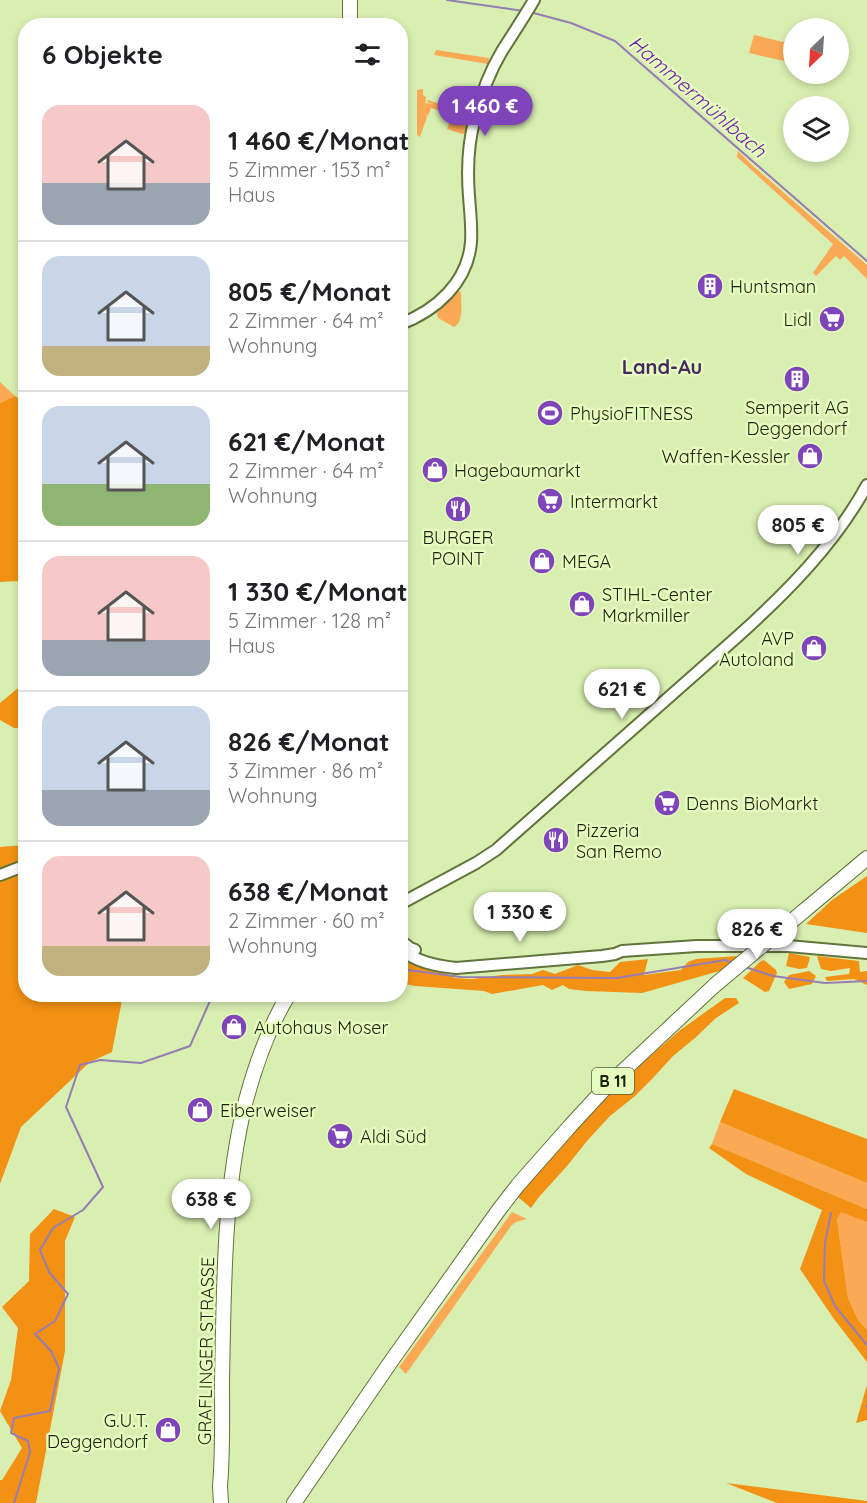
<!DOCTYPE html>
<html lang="de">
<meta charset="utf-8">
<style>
body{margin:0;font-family:Quicksand,sans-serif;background:#f2f2f2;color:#202124;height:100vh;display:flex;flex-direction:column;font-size:22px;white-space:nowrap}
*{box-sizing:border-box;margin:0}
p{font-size:20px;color:#757577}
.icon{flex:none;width:33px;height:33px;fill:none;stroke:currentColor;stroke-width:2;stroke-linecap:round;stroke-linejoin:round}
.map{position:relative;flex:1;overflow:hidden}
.sheet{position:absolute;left:18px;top:18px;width:390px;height:984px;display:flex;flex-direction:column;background:#fff;border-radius:24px;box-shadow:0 3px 9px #0003}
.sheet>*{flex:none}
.needle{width:39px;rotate:205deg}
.fabs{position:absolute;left:783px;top:18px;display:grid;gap:12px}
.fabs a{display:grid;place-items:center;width:66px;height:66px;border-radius:50%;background:#fff;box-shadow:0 3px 9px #0003;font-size:30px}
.price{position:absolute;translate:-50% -51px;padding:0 14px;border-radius:21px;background:#fff;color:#222;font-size:20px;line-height:39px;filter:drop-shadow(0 2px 3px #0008)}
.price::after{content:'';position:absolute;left:50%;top:36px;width:18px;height:14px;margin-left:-9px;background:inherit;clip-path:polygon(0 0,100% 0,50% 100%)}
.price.on{background:#7f44ba;color:#fff}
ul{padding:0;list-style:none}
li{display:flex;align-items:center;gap:18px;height:150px;padding:0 24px}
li+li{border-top:2px solid #e0e0e0}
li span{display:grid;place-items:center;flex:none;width:168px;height:120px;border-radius:18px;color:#555}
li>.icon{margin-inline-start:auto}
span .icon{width:72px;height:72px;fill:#fffc;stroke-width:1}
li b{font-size:26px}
h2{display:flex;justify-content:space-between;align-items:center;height:72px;padding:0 24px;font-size:26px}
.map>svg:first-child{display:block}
</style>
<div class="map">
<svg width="867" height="1503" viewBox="0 0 867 1503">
<rect width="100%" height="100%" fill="#d9efb1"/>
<g fill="#fba955">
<path d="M 754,35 L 788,43 L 784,61 L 749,53 Z"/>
<path d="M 436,50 L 489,58 L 488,64 L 434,55 Z"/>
<path d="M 423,89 L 423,95 L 426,97 L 425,109 L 426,103 L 433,104 L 427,102 L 428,100 L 452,108 L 451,112 L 441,109 L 440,111 L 431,108 L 428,116 L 426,114 L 427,117 L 420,137 L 417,135 L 417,90 Z"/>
<path d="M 454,110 L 467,114 L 466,118 L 464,118 L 464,120 L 466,122 L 465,133 L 462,134 L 447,129 Z"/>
<path d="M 738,151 L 753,166 L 867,265 L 867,279 L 844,256 L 840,260 L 836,256 L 816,276 L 813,273 L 833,244 L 737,157 Z"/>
<path d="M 455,291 L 460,291 L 461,294 C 461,305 464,322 454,327 L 438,318 L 437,313 Z"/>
<path d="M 0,382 L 15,396 L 0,403 Z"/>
<path d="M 720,1122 L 867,1183 L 867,1209 L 712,1144 Z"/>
<path d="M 841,1211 L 867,1222 L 867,1330 L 858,1320 L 848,1298 L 837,1219 Z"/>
<path d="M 512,1212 L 527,1219 L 516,1222 L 511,1226 L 406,1374 L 399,1367 Z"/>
</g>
<g fill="#f29113">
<path d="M 15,396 L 25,403 L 25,593 L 17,581 L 0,582 L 0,403 Z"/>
<path d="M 25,674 L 25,728 L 14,728 L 0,720 L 0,703 L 18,688 Z"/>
<path d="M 25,845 L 26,994 L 123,995 L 112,1052 L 90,1062 L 21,1127 L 0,1184 L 0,847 Z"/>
<path d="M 867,876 L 867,933 L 806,924 L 832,900 Z"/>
<path d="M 789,953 L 810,957 L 807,968 L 799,969 L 786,966 Z"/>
<path d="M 738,956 L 723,970 L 642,993 L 586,991 L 569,989 L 563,985 L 552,990 L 543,985 L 492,994 L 484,991 L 415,986 L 401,983 L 400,958 L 423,968 L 445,973 L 455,978 L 472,979 L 502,975 L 532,974 L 543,970 L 555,974 L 578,965 L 592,970 L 610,972 L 620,962 L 648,959 L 644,975 L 681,970 L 688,962 L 696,959 Z"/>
<path d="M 817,956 L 859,961 L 860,972 L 867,971 L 867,985 L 854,979 L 827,981 L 825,977 L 849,974 L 850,968 L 831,971 L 821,969 Z"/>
<path d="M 764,960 L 776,970 L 777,973 L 769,991 L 765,992 L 743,978 L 760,962 Z"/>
<path d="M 809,971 L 816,976 L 812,984 L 789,989 L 784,982 L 789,975 Z"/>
<path d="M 725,998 L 736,998 L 739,1003 L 716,1018 L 695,1038 L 673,1056 L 652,1079 L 635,1096 L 610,1116 L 587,1141 L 567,1166 L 539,1197 L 531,1208 L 518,1197 L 555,1151 L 615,1087 L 679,1031 Z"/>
<path d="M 734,1089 L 867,1139 L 867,1183 L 720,1122 Z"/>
<path d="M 712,1144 L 867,1209 L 867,1222 L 841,1212 L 837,1219 L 848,1298 L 858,1320 L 867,1330 L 867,1362 L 834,1319 L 800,1269 L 822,1210 L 746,1174 L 709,1148 Z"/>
<path d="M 54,1209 L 75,1217 L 65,1241 L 65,1351 L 36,1503 L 0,1503 L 0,1480 L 2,1480 L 22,1448 L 0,1411 L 11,1380 L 18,1328 L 2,1307 L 29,1281 L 30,1234 Z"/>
<path d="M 867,1385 L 867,1420 L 856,1423 Z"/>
<path d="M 726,1483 L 867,1501 L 867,1503 L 777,1503 Z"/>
</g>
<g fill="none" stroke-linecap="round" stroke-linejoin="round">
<g stroke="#967db4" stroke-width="2">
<path d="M 447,0 L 524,11"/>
<path d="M 530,12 L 571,23 L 615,41 L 867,261"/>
<path d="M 745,967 L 773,976 L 825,983 L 867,981"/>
<path d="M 400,969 L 461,977 L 617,978 L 725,960 L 734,963"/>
<path d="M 831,1213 L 825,1243 L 824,1281 L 835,1306 L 867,1345"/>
<path d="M 867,1407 L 867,1406"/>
<path d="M 14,1503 L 30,1452 L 28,1441 L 11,1433 L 14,1418 L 50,1411 L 59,1368 L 51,1351 L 35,1334 L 55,1321 L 68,1294 L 49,1272 L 40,1250 L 53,1228 L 83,1210 L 103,1187 L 66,1107 L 80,1065 L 100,1060 L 141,1063 L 190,1046 L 213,994"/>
</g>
<defs>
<g id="minor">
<path d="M 400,324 C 436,311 468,282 471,242 C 472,226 470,211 469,196 C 467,171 468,143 475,118 C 481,95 490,71 502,51 C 513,34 524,17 534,0"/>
<path d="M 0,875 L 26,865"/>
<path d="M 400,904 L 476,863 L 496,850 L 737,637 C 786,593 835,544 867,485"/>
<path d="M 400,940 L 410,948 L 415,950"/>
<path d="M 400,949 C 416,962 436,966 456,968 L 602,956 L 615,954 L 622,951 L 697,946 L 788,946 L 867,953"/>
</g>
<g id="major">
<path d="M 350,0 L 350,26"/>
<path d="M 805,910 L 867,858"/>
<path d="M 221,1503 L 220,1486 C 223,1451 222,1416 222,1381 C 224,1289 223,1195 245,1104 C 255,1066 268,1028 289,994"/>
<path d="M 294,1503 L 392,1360 L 498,1211 L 518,1185 L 571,1125 L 608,1085 L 715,985"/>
</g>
</defs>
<use href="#minor" stroke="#61743b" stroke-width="14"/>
<use href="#major" stroke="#61743b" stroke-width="16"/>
<use href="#minor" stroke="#fff" stroke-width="10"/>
<use href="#major" stroke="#fff" stroke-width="14"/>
<defs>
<path id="major-bridge" d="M 715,985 L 805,910"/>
</defs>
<use href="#major-bridge" stroke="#61743b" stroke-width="16" stroke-linecap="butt"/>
<use href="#major-bridge" stroke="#fff" stroke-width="14"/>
</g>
<defs>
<symbol id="building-disc" viewBox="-11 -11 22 22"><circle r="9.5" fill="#7f44ba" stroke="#e6fcbe"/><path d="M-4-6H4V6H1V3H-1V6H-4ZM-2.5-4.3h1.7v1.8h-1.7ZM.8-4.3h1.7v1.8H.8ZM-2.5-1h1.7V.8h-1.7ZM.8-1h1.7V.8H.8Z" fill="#fff"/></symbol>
<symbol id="supermarket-disc" viewBox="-11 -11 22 22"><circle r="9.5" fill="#7f44ba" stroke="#e6fcbe"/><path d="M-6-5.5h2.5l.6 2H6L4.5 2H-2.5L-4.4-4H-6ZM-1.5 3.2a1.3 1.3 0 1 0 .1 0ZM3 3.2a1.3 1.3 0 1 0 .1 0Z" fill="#fff"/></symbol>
<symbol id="stadium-disc" viewBox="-11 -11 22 22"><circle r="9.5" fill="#7f44ba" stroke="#e6fcbe"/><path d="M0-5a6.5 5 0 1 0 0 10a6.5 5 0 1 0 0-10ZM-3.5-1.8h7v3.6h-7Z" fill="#fff"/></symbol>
<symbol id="shop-disc" viewBox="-11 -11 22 22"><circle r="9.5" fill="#7f44ba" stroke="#e6fcbe"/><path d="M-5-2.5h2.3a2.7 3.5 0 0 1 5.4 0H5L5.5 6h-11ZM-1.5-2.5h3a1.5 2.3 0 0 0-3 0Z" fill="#fff"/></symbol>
<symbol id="restaurant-disc" viewBox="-11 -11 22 22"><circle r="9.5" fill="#7f44ba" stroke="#e6fcbe"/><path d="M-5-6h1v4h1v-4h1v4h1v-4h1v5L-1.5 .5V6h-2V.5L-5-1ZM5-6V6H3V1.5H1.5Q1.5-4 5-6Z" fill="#fff"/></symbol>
</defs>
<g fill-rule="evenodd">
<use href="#building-disc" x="695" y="271" width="30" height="30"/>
<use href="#supermarket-disc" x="817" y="304" width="30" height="30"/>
<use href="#building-disc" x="782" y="364" width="30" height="30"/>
<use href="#stadium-disc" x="535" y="398" width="30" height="30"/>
<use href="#shop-disc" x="795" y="441" width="30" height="30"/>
<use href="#shop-disc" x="420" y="455" width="30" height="30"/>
<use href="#supermarket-disc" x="535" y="486" width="30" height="30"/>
<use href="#restaurant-disc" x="443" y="494" width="30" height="30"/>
<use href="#shop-disc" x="527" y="546" width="30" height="30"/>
<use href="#shop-disc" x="567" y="589" width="30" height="30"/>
<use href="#shop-disc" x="799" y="633" width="30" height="30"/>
<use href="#supermarket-disc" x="652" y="788" width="30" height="30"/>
<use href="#restaurant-disc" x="541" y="825" width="30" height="30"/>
<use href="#shop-disc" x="219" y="1012" width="30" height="30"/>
<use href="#shop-disc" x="185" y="1095" width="30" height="30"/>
<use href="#supermarket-disc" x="325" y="1121" width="30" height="30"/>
<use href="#shop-disc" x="153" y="1415" width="30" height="30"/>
</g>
<g text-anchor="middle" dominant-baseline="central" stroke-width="5" stroke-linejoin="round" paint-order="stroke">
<rect fill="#e6fcbe" stroke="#56633f" stroke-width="1.5" x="592" y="1068" width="42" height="26" rx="4.5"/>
<g font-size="16" font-weight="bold" fill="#192109">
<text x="613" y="1081">B 11</text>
</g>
<g font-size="18" fill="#192109" stroke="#e6fcbe" text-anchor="start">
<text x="730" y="286">Huntsman</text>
<text x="812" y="319" text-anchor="end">Lidl</text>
<text x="797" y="407" text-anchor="middle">Semperit AG<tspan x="797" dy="21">Deggendorf</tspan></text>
<text x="570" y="413">PhysioFITNESS</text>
<text x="790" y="456" text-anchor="end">Waffen-Kessler</text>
<text x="454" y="470">Hagebaumarkt</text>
<text x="570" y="501">Intermarkt</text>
<text x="458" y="537" text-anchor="middle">BURGER<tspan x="458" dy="21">POINT</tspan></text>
<text x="562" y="561">MEGA</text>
<text x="602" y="594">STIHL-Center<tspan x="602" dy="21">Markmiller</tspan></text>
<text x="794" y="638" text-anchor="end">AVP<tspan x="794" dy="21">Autoland</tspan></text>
<text x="686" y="803">Denns BioMarkt</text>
<text x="576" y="830">Pizzeria<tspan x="576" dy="21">San Remo</tspan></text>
<text x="254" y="1027">Autohaus Moser</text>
<text x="220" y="1110">Eiberweiser</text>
<text x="360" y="1136">Aldi Süd</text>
<text x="148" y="1420" text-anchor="end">G.U.T.<tspan x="148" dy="21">Deggendorf</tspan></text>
</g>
<g font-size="18" fill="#192109" stroke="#e6fcbe">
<text transform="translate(206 1351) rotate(-89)">GRAFLINGER STRASSE</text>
</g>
<g font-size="20" font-style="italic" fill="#6a22a6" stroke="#e6fcbe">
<text transform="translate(698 96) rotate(41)">Hammermühlbach</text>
</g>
<g font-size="20" font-weight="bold" fill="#442862" stroke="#e6fcbe">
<text x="662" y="366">Land-Au</text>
</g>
</g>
</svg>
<div class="fabs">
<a><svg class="needle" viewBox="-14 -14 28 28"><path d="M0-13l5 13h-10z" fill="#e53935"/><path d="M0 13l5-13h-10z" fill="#757577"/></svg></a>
<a><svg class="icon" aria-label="layers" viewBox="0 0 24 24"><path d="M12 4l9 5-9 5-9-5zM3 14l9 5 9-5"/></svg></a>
</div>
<b class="price on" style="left:485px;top:137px">1 460 €</b>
<b class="price" style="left:798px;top:556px">805 €</b>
<b class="price" style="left:622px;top:720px">621 €</b>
<b class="price" style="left:520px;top:943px">1 330 €</b>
<b class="price" style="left:757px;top:960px">826 €</b>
<b class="price" style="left:211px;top:1230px">638 €</b>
<section class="sheet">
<h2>6 Objekte<svg class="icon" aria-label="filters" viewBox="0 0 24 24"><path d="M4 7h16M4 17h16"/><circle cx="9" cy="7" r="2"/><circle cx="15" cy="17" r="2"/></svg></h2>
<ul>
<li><span style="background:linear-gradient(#f6c9c9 65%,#9aa5b1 0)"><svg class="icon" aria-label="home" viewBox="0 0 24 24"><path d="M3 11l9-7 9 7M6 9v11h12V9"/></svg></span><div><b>1 460 €/Monat</b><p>5 Zimmer · 153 m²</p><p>Haus</p></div></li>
<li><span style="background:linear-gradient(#c9d6e8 75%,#c2b280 0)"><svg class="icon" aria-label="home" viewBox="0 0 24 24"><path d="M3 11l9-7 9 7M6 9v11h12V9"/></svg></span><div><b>805 €/Monat</b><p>2 Zimmer · 64 m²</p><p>Wohnung</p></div></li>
<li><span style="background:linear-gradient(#c9d6e8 65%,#8fb573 0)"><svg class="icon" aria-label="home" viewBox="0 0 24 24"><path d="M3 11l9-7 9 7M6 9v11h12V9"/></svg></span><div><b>621 €/Monat</b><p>2 Zimmer · 64 m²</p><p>Wohnung</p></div></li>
<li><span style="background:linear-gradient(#f6c9c9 70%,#9aa5b1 0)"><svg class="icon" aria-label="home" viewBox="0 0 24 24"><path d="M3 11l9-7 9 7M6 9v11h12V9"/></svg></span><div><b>1 330 €/Monat</b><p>5 Zimmer · 128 m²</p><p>Haus</p></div></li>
<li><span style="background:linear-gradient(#c9d6e8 70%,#9aa5b1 0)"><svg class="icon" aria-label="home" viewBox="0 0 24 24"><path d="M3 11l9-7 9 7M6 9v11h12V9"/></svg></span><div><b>826 €/Monat</b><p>3 Zimmer · 86 m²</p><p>Wohnung</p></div></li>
<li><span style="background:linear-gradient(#f6c9c9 75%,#c2b280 0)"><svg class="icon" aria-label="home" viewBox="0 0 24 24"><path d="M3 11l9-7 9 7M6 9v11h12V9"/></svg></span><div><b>638 €/Monat</b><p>2 Zimmer · 60 m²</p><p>Wohnung</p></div></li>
</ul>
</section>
</div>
